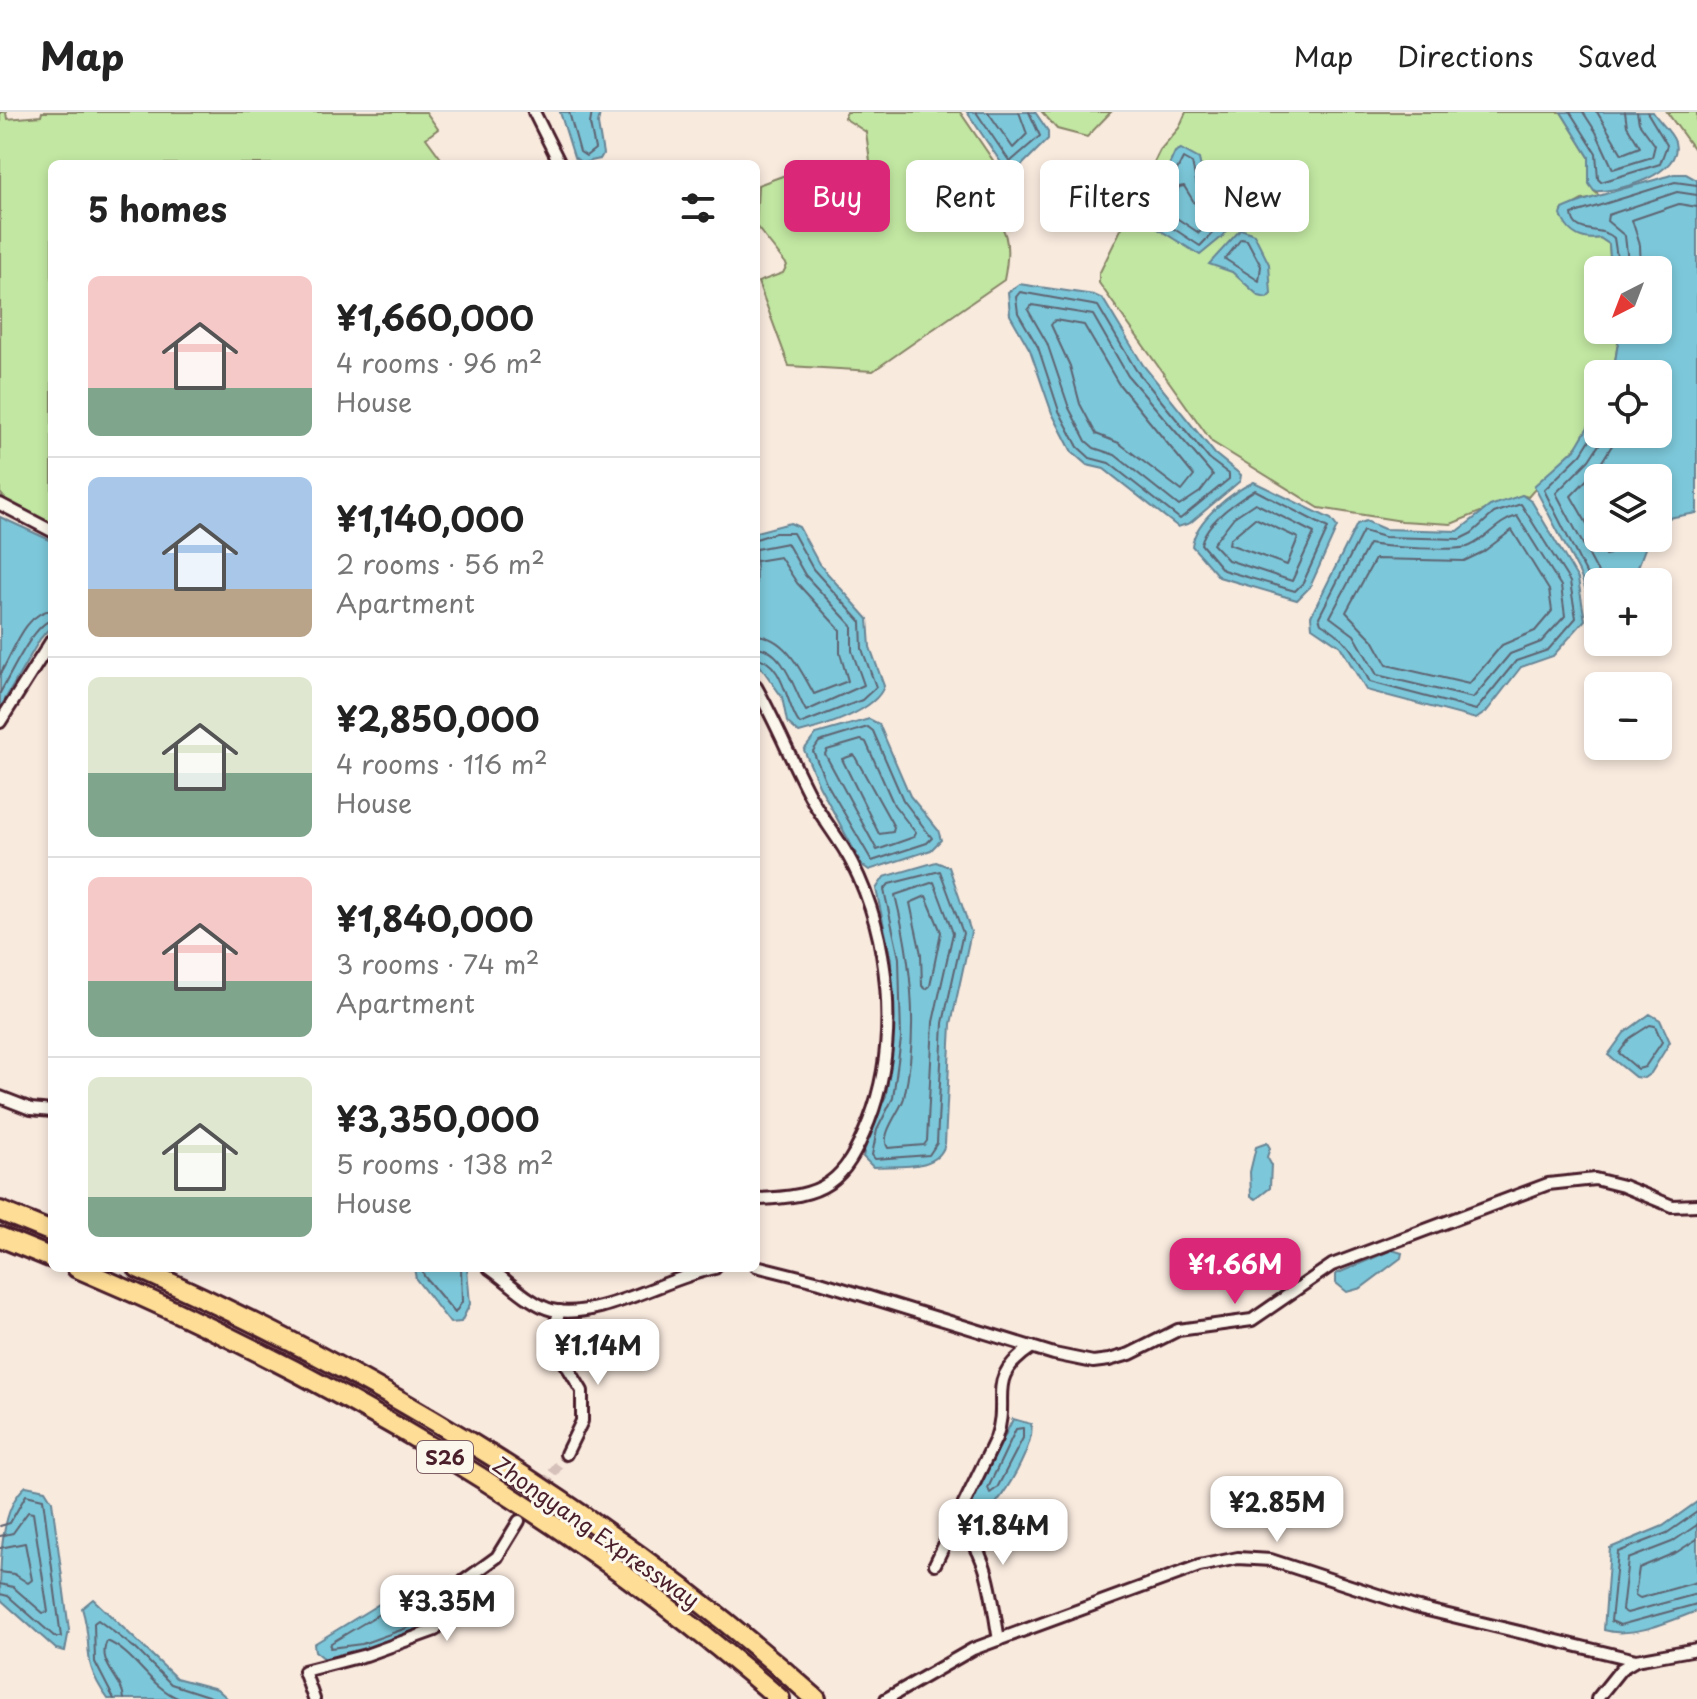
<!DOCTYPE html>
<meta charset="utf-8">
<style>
body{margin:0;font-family:"Playpen Sans",sans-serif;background:#f2f2f2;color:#222;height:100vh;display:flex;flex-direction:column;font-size:30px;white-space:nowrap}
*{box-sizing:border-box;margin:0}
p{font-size:26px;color:#767676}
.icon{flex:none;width:44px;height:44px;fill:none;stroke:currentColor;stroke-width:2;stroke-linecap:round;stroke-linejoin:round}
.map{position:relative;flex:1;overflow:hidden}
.panel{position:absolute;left:48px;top:48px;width:712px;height:1112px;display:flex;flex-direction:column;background:#fff;border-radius:12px;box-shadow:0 4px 12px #0003}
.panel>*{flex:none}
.hud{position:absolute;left:784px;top:48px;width:760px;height:72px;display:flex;gap:16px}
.needle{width:52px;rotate:222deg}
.fabs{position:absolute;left:1584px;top:144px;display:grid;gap:16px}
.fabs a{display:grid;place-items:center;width:88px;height:88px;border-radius:12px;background:#fff;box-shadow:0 4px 12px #0003;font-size:40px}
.price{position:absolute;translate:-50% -68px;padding:0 18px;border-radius:16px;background:#fff;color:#222;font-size:26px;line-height:52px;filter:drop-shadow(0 2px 4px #0008)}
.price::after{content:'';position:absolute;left:50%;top:48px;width:24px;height:18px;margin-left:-12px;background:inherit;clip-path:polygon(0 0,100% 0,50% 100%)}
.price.on{background:#db2777;color:#fff}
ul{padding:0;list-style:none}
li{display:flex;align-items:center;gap:24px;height:200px;padding:0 40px}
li+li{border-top:2px solid #e0e0e0}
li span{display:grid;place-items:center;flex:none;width:224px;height:160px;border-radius:12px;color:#555}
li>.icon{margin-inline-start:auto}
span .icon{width:96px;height:96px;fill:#fffc;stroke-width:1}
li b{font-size:34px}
h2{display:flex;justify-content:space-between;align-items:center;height:96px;padding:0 40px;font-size:34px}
.chip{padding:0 28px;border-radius:12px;background:#fff;box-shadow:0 4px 12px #0003;font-size:28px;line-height:72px}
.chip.on{background:#db2777;color:#fff}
header{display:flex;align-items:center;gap:48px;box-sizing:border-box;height:112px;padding:0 40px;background:#fff;border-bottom:2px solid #e0e0e0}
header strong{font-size:38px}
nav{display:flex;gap:44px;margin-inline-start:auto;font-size:28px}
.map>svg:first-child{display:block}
</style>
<header>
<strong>Map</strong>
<nav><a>Map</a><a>Directions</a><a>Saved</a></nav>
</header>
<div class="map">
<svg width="1697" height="1587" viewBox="0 0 1697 1587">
<rect width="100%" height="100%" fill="#f9eade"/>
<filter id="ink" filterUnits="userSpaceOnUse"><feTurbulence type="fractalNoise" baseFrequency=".0125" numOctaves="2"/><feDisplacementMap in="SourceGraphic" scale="16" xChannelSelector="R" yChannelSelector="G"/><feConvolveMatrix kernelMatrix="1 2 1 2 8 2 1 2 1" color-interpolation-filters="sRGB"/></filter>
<g filter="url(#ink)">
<g fill="#c2e7a2" stroke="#868366" stroke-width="2">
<path d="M 0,0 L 6,0 L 7,7 L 41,4 L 42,0 L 426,0 L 438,17 L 426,26 L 445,52 L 52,52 L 52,413 L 8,390 L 0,381 Z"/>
<path d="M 847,0 L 960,0 L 1003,63 L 984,86 C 1007,119 1012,128 1004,168 L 873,259 L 789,254 L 758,170 L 783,161 L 787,153 L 756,114 L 758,73 L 796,59 L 811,58 L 855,93 L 865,91 L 874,79 L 866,20 L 844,6 Z"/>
<path d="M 1042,0 L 1111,0 L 1087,25 L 1057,17 Z"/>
<path d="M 1186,0 L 1561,0 L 1589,45 L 1594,79 L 1602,86 L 1582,88 L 1562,99 C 1569,120 1577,129 1600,126 L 1609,132 L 1611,158 L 1598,158 L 1598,218 L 1620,218 L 1613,262 L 1598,262 C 1598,273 1601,289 1597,299 C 1586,335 1549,359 1528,385 L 1522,383 L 1451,412 L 1402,409 L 1319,396 L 1212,330 L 1099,171 L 1099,162 L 1160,38 L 1179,16 Z"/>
<path d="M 1667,0 L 1697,0 L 1697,41 L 1695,39 Z"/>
</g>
<g fill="#7bc8da" stroke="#678494" stroke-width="2">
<path d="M 560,0 L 600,0 L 598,12 L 603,42 L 600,47 L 582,51 L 574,45 Z"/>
<path d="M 967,0 L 1035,0 L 1048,19 L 1048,27 L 1020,55 L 1006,58 Z"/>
<path d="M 1561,0 L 1653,0 C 1659,10 1672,20 1675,30 C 1684,62 1616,81 1594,79 L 1589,72 L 1589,45 Z"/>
<path d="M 1181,37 L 1199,47 L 1206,79 L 1231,111 L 1223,124 L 1200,143 L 1150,112 L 1152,91 L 1175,40 Z"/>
<path d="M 1674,62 L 1686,62 L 1697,68 L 1697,401 L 1668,406 L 1658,415 L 1658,366 L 1598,366 L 1598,426 L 1649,426 L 1638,455 L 1638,470 L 1598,470 L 1598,509 L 1579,460 L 1534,374 L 1575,337 L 1598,298 L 1598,322 L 1658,322 L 1658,262 L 1613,262 L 1620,218 L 1658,218 L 1658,158 L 1611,158 L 1609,132 L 1600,126 C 1581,129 1568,122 1561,103 L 1563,97 C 1593,83 1640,73 1674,62 Z"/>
<path d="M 1241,117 L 1254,122 L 1269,152 L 1271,182 L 1267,186 L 1259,184 L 1232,160 L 1209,152 Z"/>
<path d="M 1019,172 L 1094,183 L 1103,187 L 1143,253 L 1215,342 L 1241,363 L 1240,369 L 1190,411 L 1178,415 L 1104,357 L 1087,353 L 1072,340 L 1052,301 L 1030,238 L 1010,203 L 1008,180 Z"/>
<path d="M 1254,370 L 1331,407 L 1337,415 L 1310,475 L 1297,488 L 1219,465 L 1192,434 C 1195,408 1232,380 1254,370 Z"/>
<path d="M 1522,383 L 1532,390 L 1578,467 L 1585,508 L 1553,544 L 1521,555 L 1486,600 L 1476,607 L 1366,578 L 1340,534 L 1312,515 L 1311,504 L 1357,412 L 1366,409 L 1384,417 L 1458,419 L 1490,394 Z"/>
<path d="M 0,405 L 52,429 L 52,513 L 40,527 L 0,596 Z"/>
<path d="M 790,411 L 799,415 L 819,452 L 868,507 L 870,535 L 884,574 C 876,599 823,615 799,621 L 787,610 L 782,585 L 756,548 L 756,420 Z"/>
<path d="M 869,607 L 879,612 L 910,684 L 938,718 L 941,728 L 931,738 L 869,758 L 862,753 L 819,673 L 804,638 L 816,622 Z"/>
<path d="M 936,750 L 949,755 L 971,820 L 951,912 L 945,1032 C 938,1060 897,1053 873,1055 L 863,1045 L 870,1015 L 886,984 L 893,927 L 891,847 L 876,777 L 884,765 Z"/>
<path d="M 1650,902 L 1660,908 L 1670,930 L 1651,961 L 1644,966 L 1635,965 L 1608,943 L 1624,921 Z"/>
<path d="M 1267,1031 L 1270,1036 L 1267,1045 L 1271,1052 L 1270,1076 L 1256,1087 L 1251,1084 L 1250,1060 L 1256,1035 Z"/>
<path d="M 1392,1138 L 1402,1141 L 1401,1146 L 1361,1176 L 1347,1180 L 1336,1171 L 1336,1162 Z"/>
<path d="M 414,1156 L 467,1156 L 470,1192 L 461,1210 L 450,1211 L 416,1167 Z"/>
<path d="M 1013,1307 L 1031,1312 C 1037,1333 993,1407 972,1413 L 964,1407 Z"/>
<path d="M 26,1374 L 45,1378 L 52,1389 L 69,1518 L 65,1539 L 56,1537 L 0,1487 C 0,1452 0,1395 26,1374 Z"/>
<path d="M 1697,1390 L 1697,1499 C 1670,1509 1632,1527 1604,1518 L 1610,1436 L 1663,1414 Z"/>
<path d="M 429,1468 L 441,1473 L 447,1483 L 433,1515 L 338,1546 L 325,1547 L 315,1539 L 314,1532 L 415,1470 Z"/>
<path d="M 93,1487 L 176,1566 L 217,1577 L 228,1587 L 108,1587 C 78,1545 95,1537 82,1496 Z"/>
</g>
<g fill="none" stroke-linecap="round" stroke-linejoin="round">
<g stroke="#5e6371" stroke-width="2">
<path d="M 569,0 L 580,40 L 586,44 L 595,37 L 590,12 L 592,0"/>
<path d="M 976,0 L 1010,50 L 1040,24 L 1029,0"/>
<path d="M 988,0 L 1013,36 L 1027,22 L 1019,0"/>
<path d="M 1570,0 L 1596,41 L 1598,67 L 1601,70 L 1660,52 L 1667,33 L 1647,0"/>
<path d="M 1583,0 L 1596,20 L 1613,57 L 1652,45 L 1655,33 L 1639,11 L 1637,0"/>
<path d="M 1597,0 L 1622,42 L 1640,35 L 1627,14 L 1625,0"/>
<path d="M 1183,46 L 1192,51 L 1199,83 L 1221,112 L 1200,134 L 1159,107 L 1160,92 Z"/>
<path d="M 1184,74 L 1207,111 L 1199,121 L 1169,101 L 1179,75 Z"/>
<path d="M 1241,127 L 1247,128 L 1261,154 L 1259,169 L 1225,147 Z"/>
<path d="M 1619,158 L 1614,126 C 1601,113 1574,125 1572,102 L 1675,70 L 1697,73"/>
<path d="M 1629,158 L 1625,124 L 1607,109 L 1608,103 L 1677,80 L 1697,83"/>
<path d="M 1641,158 L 1640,133 L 1632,108 L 1679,92 L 1697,95"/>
<path d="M 1020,180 L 1098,194 L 1136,258 L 1209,347 L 1229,362 L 1229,367 L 1180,407 L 1109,351 L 1090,346 L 1078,335 L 1059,299 L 1038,235 L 1018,201 L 1016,185 Z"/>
<path d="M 1032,193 L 1093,203 L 1128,264 L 1213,363 L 1200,380 L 1179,394 L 1115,343 L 1094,336 L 1086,329 L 1069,296 L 1047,231 L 1028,198 Z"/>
<path d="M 1055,208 L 1084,213 L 1118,271 L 1194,364 L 1182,379 L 1119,331 L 1096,322 L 1080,292 L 1070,254 L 1051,213 Z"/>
<path d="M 1598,315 L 1581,342 L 1544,378 L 1598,485"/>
<path d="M 1255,378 L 1328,416 L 1303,471 L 1295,479 L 1223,458 L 1201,432 C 1206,410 1235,390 1255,378 Z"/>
<path d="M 1255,391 L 1314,421 L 1292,469 L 1228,448 L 1213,432 L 1234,405 Z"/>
<path d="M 1521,392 L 1570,470 L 1576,506 L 1548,538 L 1516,549 L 1476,598 L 1370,570 C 1356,545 1348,526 1321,511 L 1319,505 L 1363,419 L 1384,425 L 1460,427 L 1472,421 L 1494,401 Z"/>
<path d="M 1517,404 L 1561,474 L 1565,504 L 1541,530 L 1510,542 L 1473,586 L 1377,563 L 1354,523 L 1330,505 L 1369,432 C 1386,435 1456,440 1470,434 C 1488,426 1496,410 1517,404 Z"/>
<path d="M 1255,406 L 1298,426 L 1287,453 L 1229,432 L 1230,427 Z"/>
<path d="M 1512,418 L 1549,478 L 1552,499 L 1535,519 L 1502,533 L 1469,572 L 1387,553 L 1373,528 L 1346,500 L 1375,447 L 1464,449 L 1483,440 Z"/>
<path d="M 1615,426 L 1610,442 L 1605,443 L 1571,384 L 1598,356 L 1619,322"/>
<path d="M 756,427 L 775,421 L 793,421 L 813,457 L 861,510 L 862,537 L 876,575 L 862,588 L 800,612 C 787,599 785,549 756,546"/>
<path d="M 756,437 L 787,431 L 805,463 L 852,514 L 852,539 L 864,573 L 806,599 C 794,579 785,537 756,535"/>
<path d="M 756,449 L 780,445 L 797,471 L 840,518 L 840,541 L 848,569 L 814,582 C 801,559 786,525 756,523"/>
<path d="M 1603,470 L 1556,381 L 1589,348 L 1606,322"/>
<path d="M 0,562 C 13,542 24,500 52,498"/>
<path d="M 0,581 C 10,564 34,511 52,508"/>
<path d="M 868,615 L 873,619 L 903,688 L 932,726 L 927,731 L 872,749 L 826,670 L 813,639 L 819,630 Z"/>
<path d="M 861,628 L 866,630 L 894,693 L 916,721 L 914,725 L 877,738 L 825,642 L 827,638 Z"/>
<path d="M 854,643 L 894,715 L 893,720 L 879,722 L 842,647 Z"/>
<path d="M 940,759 L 963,821 L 943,911 L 937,1031 L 929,1043 L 875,1047 L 872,1043 L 877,1018 L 893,986 L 901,927 L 899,846 L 884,778 L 889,772 Z"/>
<path d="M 934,770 L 953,821 L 933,910 L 927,1029 L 924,1033 L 888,1036 C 879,1023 900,1000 904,986 C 919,920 911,847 895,783 Z"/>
<path d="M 926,784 L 941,820 L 930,874 L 926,877 L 922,874 L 921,842 L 910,791 Z"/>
<path d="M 1650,913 L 1655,914 L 1662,930 L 1645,955 L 1638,957 L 1619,941 L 1630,926 Z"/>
<path d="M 422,1156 L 424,1164 L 455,1201 L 462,1190 L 461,1156"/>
<path d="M 1023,1316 L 1023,1326 L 997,1376 L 990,1381 L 988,1376 L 1016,1317 Z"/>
<path d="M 1697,1400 L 1667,1421 L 1618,1440 L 1611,1509 L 1620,1513 L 1697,1492"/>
<path d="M 1697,1413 L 1672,1430 L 1628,1447 L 1622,1498 L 1627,1501 L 1697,1482"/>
<path d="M 0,1414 L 10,1411 L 26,1383 L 43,1387 L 61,1525 L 55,1525 L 8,1484 L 0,1482"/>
<path d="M 0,1424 L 13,1421 L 28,1400 L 33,1401 L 48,1500 L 43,1501 L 13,1475 L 0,1472"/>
<path d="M 1697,1427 L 1677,1440 L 1639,1456 L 1635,1483 L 1640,1486 L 1697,1470"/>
<path d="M 0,1436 L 25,1431 L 32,1468 L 28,1471 L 14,1462 L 0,1460"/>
<path d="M 429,1477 L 439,1484 L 429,1508 L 362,1532 L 330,1536 L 331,1531 L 417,1479 Z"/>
<path d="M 114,1587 L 95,1550 L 94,1511 L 98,1508 L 136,1537 L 171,1572 L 217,1587"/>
<path d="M 124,1587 C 123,1566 96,1552 107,1529 C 136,1541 150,1576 180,1587"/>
</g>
<path stroke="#d6c1ba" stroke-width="10" stroke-dasharray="10 5" stroke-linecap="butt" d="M 527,1398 L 566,1342"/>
<defs>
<g id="street">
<path d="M 534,0 L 560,52"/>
<path d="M 0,392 L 52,419"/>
<path d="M 756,575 C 776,610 791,648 810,684 C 822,707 840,727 852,751 C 890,825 900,930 869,1009 C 844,1072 825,1085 756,1087"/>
<path d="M 0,610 L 52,528"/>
<path d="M 0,985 L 31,997 L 52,999"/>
<path d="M 756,1154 L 820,1170 L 1054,1242 L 1093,1250 L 1109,1248 L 1130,1242 L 1178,1218 L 1252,1208 L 1332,1153 L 1548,1072 L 1595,1067 L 1623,1074 L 1672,1094 L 1697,1093"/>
<path d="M 489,1156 C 507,1168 531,1193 552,1198 C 598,1209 667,1165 715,1156"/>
<path d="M 560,1199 L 553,1218 L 555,1234 L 582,1279 L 582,1309 L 566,1342"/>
<path d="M 956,1409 C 990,1441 991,1484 999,1528"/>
<path d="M 935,1452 L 996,1326 C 1011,1284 983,1268 1032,1235"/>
<path d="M 314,1587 L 304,1559 L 366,1543 L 435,1518 L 464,1469 L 497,1445 L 519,1409"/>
<path d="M 886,1587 L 973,1537 L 1199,1454 L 1238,1446 L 1271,1448 L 1415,1495 L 1636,1548 L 1697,1537"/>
<path d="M 1597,1587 L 1621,1557 L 1636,1548"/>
</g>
<g id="highway">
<path d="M 0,1099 L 52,1120"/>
<path d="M 0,1125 L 52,1146"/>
<path d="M 77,1156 C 330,1263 572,1406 780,1587"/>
<path d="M 138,1156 C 382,1265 617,1408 816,1587"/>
</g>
</defs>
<use href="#street" stroke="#4a1f2b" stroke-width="16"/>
<use href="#highway" stroke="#4a1f2b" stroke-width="24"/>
<use href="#street" stroke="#fbf7ec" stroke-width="10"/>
<use href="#highway" stroke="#fedd96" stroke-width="18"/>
</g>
</g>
<g text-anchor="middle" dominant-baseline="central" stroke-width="6" stroke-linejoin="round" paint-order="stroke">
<rect fill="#fbf7ec" stroke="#7f6065" stroke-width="2" x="417" y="1329" width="56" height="32" rx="6"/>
<g font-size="20" font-weight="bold" fill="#4a1f2b">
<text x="445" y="1345">S26</text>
</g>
<g font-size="22" fill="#4a1f2b" stroke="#fbf7ec">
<text transform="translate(597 1419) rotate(35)">Zhongyang Expressway</text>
</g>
</g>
</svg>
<div class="fabs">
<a><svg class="needle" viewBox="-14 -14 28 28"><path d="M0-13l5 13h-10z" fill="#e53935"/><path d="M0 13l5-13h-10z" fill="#767676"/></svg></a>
<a><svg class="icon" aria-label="locate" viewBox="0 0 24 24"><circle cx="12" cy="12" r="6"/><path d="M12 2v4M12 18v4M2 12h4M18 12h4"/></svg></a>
<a><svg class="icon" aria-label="layers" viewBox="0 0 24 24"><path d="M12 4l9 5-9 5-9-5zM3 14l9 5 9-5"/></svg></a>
<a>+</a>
<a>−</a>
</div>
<b class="price on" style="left:1235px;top:1194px">¥1.66M</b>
<b class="price" style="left:598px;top:1275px">¥1.14M</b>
<b class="price" style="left:1277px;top:1432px">¥2.85M</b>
<b class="price" style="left:1003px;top:1455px">¥1.84M</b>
<b class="price" style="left:447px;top:1531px">¥3.35M</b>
<div class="hud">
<a class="chip on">Buy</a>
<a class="chip">Rent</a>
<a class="chip">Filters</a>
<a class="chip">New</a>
</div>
<section class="panel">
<h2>5 homes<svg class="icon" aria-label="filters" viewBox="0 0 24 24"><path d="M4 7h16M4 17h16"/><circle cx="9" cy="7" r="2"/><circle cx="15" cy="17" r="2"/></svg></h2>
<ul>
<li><span style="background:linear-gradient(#f6c9c9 70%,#7fa58c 0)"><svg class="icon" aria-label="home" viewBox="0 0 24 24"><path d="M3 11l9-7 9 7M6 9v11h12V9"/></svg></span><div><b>¥1,660,000</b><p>4 rooms · 96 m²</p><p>House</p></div></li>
<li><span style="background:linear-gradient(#a9c7e8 70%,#b9a48a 0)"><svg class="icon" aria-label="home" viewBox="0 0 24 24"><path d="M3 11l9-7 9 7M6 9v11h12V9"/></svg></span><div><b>¥1,140,000</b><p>2 rooms · 56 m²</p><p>Apartment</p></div></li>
<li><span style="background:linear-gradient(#dfe7d0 60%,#7fa58c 0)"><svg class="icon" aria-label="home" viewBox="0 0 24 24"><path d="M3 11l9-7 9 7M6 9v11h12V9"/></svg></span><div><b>¥2,850,000</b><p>4 rooms · 116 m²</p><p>House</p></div></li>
<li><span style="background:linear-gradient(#f6c9c9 65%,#7fa58c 0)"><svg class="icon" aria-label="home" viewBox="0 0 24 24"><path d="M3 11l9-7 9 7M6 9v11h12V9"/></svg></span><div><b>¥1,840,000</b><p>3 rooms · 74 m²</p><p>Apartment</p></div></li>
<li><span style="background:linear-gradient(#dfe7d0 75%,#7fa58c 0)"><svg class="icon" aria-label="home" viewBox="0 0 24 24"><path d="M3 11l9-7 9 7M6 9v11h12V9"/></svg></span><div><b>¥3,350,000</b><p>5 rooms · 138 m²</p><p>House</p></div></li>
</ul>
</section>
</div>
